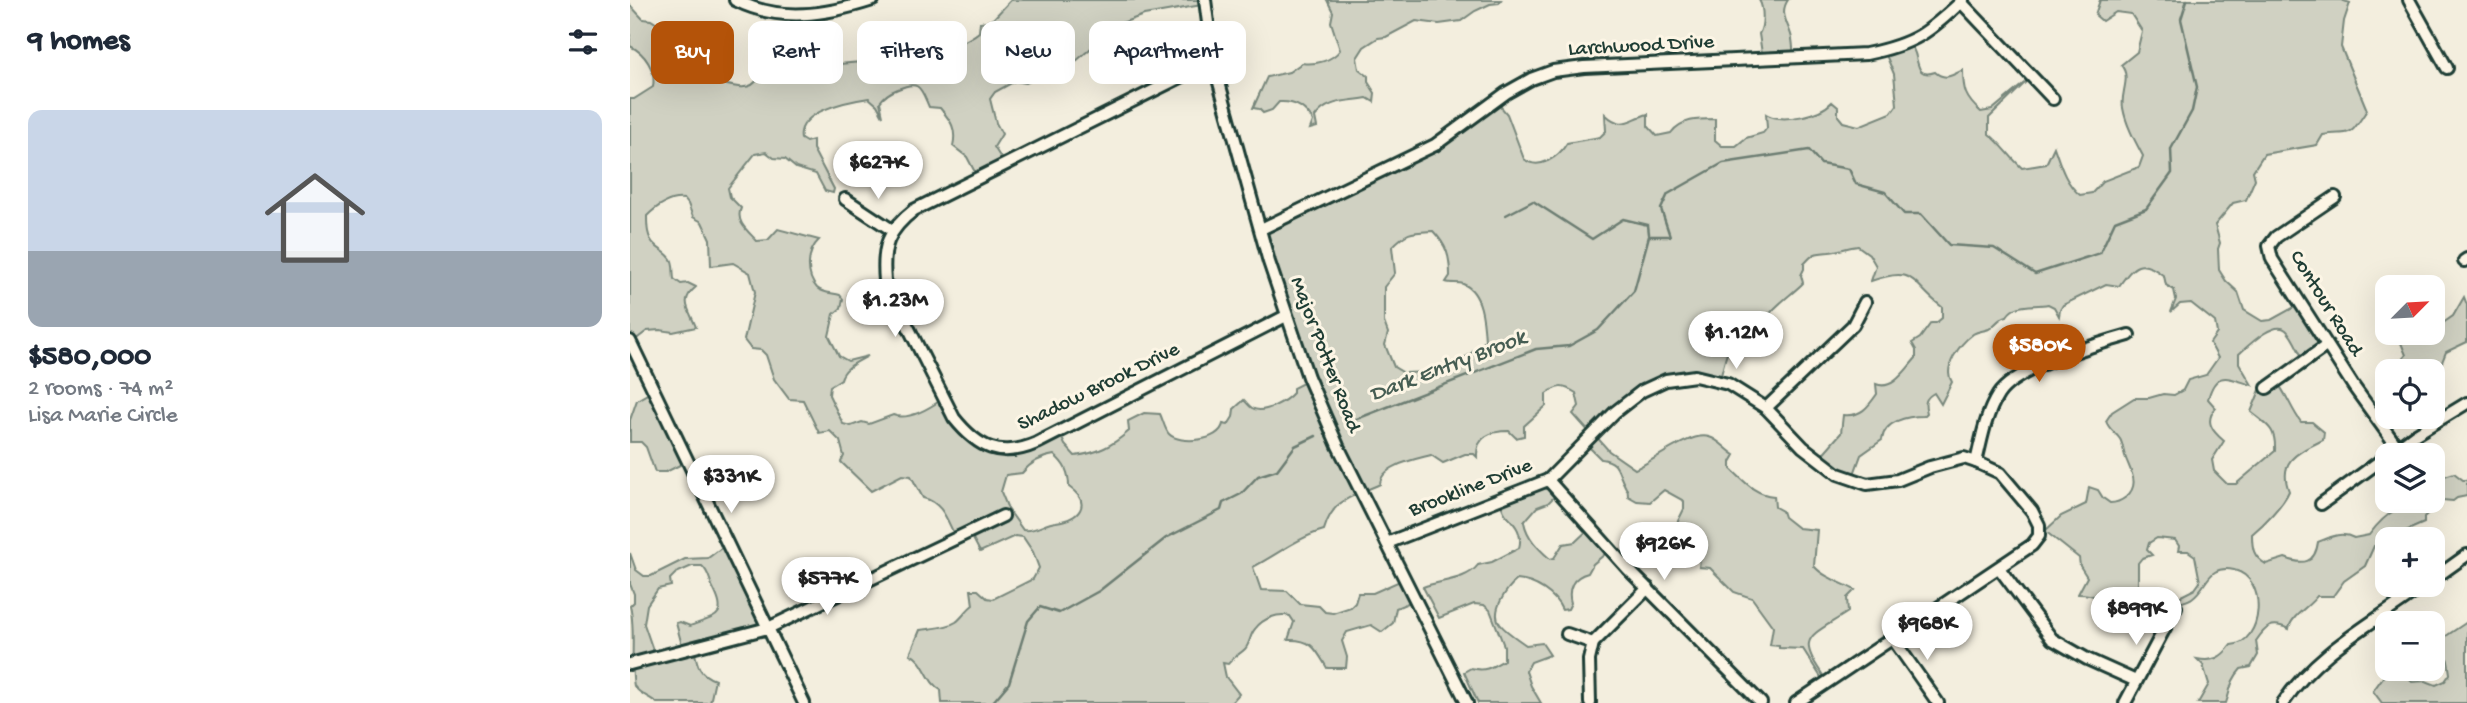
<!DOCTYPE html>
<meta charset="utf-8">
<style>
body{margin:0;font-family:"Gochi Hand",sans-serif;background:#f2f2f3;color:#1f2937;height:100vh;display:flex;flex-direction:column;font-size:26px;white-space:nowrap}
*{box-sizing:border-box;margin:0}
p{font-size:23px;color:#747a83}
.icon{flex:none;width:38px;height:38px;fill:none;stroke:currentColor;stroke-width:2;stroke-linecap:round;stroke-linejoin:round}
.map{position:relative;flex:1;overflow:hidden}
.sheet{display:flex;flex-direction:column;background:#fff;width:630px}
.sheet>*{flex:none}
.banner{position:absolute;left:21px;top:21px;width:665px;height:63px;display:flex;gap:14px}
.needle{width:46px;rotate:66deg}
.tools{position:absolute;left:1745px;top:275px;display:grid;gap:14px}
.tools a{display:grid;place-items:center;width:70px;height:70px;border-radius:14px;background:#fff;box-shadow:0 7px 28px #0002;font-size:35px}
.price{position:absolute;translate:-50% -60px;padding:0 16px;border-radius:24px;background:#fff;color:#222;font-size:23px;line-height:46px;filter:drop-shadow(0 2px 4px #0008)}
.price::after{content:'';position:absolute;left:50%;top:42px;width:21px;height:16px;margin-left:-10px;background:inherit;clip-path:polygon(0 0,100% 0,50% 100%)}
.price.selected{background:#b45309;color:#fff}
ul{padding:0;list-style:none}
li{display:grid;align-content:center;gap:14px;height:371px;padding:0 28px}
li span{display:grid;place-items:center;height:217px;border-radius:14px;color:#555}
li>.icon{margin-inline-start:auto}
span .icon{width:126px;height:126px;fill:#fffc;stroke-width:1}
li b{font-size:30px}
h2{display:flex;justify-content:space-between;align-items:center;height:84px;padding:0 28px;font-size:30px}
.pill{padding:0 24px;border-radius:14px;background:#fff;box-shadow:0 7px 28px #0002;font-size:24px;line-height:63px}
.pill.selected{background:#b45309;color:#fff}
main{display:flex;flex:1;min-height:0}
.map>svg:first-child{display:block}
</style>
<main>
<section class="sheet">
<h2>9 homes<svg class="icon" aria-label="filters" viewBox="0 0 24 24"><path d="M4 7h16M4 17h16"/><circle cx="9" cy="7" r="2"/><circle cx="15" cy="17" r="2"/></svg></h2>
<ul>
<li><span style="background:linear-gradient(#c9d6e8 65%,#9aa5b1 0)"><svg class="icon" aria-label="home" viewBox="0 0 24 24"><path d="M3 11l9-7 9 7M6 9v11h12V9"/></svg></span><div><b>$580,000</b><p>2 rooms · 74 m²</p><p>Lisa Marie Circle</p></div></li>
</ul>
</section>
<div class="map">
<svg width="1837" height="703" viewBox="0 0 1837 703">
<rect width="100%" height="100%" fill="#f3eede"/>
<filter id="ink" filterUnits="userSpaceOnUse"><feTurbulence type="fractalNoise" baseFrequency=".0143" numOctaves="2"/><feDisplacementMap in="SourceGraphic" scale="14" xChannelSelector="R" yChannelSelector="G"/><feConvolveMatrix kernelMatrix="1 2 1 2 8 2 1 2 1" color-interpolation-filters="sRGB"/></filter>
<g filter="url(#ink)">
<g fill="#d0d1c2" stroke="#78877b" stroke-width="2" fill-rule="evenodd">
<path d="M 381,0 L 571,0 L 572,5 L 514,15 L 489,24 L 437,69 C 424,65 415,67 402,71 L 400,81 L 396,83 L 385,81 L 365,92 L 360,99 L 366,123 L 372,134 L 364,147 L 374,163 L 347,176 L 337,157 L 323,146 C 327,129 321,121 310,108 L 299,107 C 291,89 290,79 268,89 C 260,92 255,95 250,102 L 253,116 L 247,105 L 239,98 C 219,101 166,111 171,139 L 176,142 L 183,140 L 183,149 L 204,189 L 203,193 L 195,191 L 186,174 L 166,168 L 155,159 L 144,158 L 136,152 L 125,154 L 98,188 L 100,197 L 111,208 C 105,222 118,231 127,241 L 138,240 L 148,229 L 189,240 C 177,251 175,275 187,288 C 192,293 203,293 210,295 L 213,299 L 211,308 L 204,314 L 199,336 L 209,356 L 218,361 L 238,356 C 228,362 214,367 211,379 L 200,386 L 199,395 L 213,424 L 221,426 L 232,422 L 239,424 L 263,415 C 278,421 298,409 311,400 L 348,444 L 387,447 L 428,429 L 435,445 L 445,456 C 468,453 482,446 499,431 L 498,421 L 514,413 L 530,414 C 533,420 535,430 539,434 C 550,445 590,441 593,424 L 598,425 L 603,417 L 604,409 L 614,400 C 617,403 619,406 622,408 C 633,415 656,401 663,393 L 663,388 L 679,380 L 632,233 L 762,167 L 866,101 L 877,114 L 894,159 C 909,171 929,157 937,143 L 970,137 L 976,131 L 975,114 C 993,131 999,119 1018,114 L 1018,126 L 1027,136 L 1041,133 C 1051,119 1068,119 1085,119 L 1085,140 L 1092,146 L 1106,146 L 1116,138 L 1133,133 L 1137,128 L 1136,114 C 1152,124 1190,115 1202,102 L 1208,107 L 1208,116 L 1213,122 L 1229,126 L 1261,113 L 1267,105 L 1264,74 L 1254,50 L 1278,40 C 1281,45 1285,51 1286,57 C 1289,69 1290,77 1305,72 C 1315,81 1323,75 1333,70 C 1333,90 1335,98 1351,112 L 1362,110 L 1399,79 L 1359,118 L 1359,134 C 1371,143 1380,157 1392,168 L 1416,164 L 1424,147 C 1430,164 1435,183 1450,195 L 1462,193 L 1473,181 L 1509,167 L 1513,156 C 1505,141 1496,125 1493,108 C 1490,92 1502,78 1491,65 L 1507,52 L 1512,31 L 1501,14 L 1486,12 L 1472,21 L 1465,15 L 1470,0 L 1711,0 L 1720,3 L 1714,21 L 1711,47 L 1737,110 C 1718,139 1724,131 1693,135 L 1687,145 L 1634,154 L 1623,171 L 1625,179 L 1616,200 L 1603,203 L 1585,225 L 1590,243 L 1588,249 L 1589,270 L 1596,281 L 1608,292 L 1614,310 L 1632,321 L 1641,320 L 1670,304 L 1696,344 L 1673,359 C 1668,350 1663,336 1656,330 C 1644,320 1618,346 1609,354 L 1609,363 L 1622,385 C 1598,378 1586,369 1578,399 L 1586,408 C 1574,421 1582,431 1594,441 L 1582,460 L 1584,471 L 1597,484 L 1606,484 L 1645,451 C 1646,428 1638,426 1621,412 L 1630,390 L 1646,381 C 1657,394 1661,409 1671,422 L 1682,422 L 1694,432 L 1693,440 C 1669,452 1647,460 1659,491 C 1653,505 1634,524 1622,534 C 1622,548 1623,557 1636,564 L 1655,558 C 1673,565 1685,564 1688,542 C 1700,537 1711,531 1724,538 L 1739,535 C 1756,512 1774,501 1802,500 L 1803,492 L 1806,489 L 1808,478 L 1824,473 L 1833,480 L 1837,480 L 1837,496 L 1827,498 L 1823,501 L 1812,500 L 1794,517 L 1794,523 L 1757,539 L 1754,545 L 1744,546 L 1735,566 L 1714,581 L 1703,596 L 1687,596 C 1679,607 1660,617 1659,629 C 1642,621 1636,626 1626,641 L 1628,655 L 1621,667 L 1611,669 C 1600,681 1601,689 1596,703 L 1568,703 L 1579,684 L 1573,665 L 1567,659 C 1583,662 1591,658 1601,645 C 1633,644 1639,578 1604,570 C 1577,564 1578,587 1562,598 C 1558,601 1551,602 1547,604 L 1549,597 L 1565,589 L 1570,582 L 1565,556 L 1558,551 L 1548,551 L 1549,546 L 1545,540 L 1527,538 L 1519,543 L 1517,550 L 1522,555 L 1512,558 L 1508,563 L 1508,590 L 1501,608 L 1483,615 C 1476,599 1465,594 1448,594 L 1457,577 L 1450,566 L 1449,558 L 1415,531 L 1431,516 L 1456,504 L 1459,487 L 1468,490 L 1473,498 L 1480,503 C 1486,503 1491,501 1496,497 C 1511,484 1500,471 1495,456 C 1493,450 1493,444 1490,439 C 1485,432 1479,430 1476,421 L 1482,412 L 1504,398 L 1519,398 L 1533,394 L 1544,395 L 1553,390 L 1558,380 L 1576,375 L 1588,358 L 1580,343 L 1587,333 L 1585,322 L 1561,303 L 1550,304 L 1541,312 L 1546,299 L 1544,290 L 1536,285 L 1534,276 C 1510,257 1504,265 1489,286 L 1476,284 L 1433,305 L 1430,310 L 1429,316 L 1424,307 L 1418,304 C 1403,307 1386,302 1377,316 C 1368,318 1366,325 1359,329 C 1354,331 1348,331 1343,334 C 1330,344 1312,367 1322,382 L 1311,404 L 1304,393 C 1295,398 1294,403 1297,413 L 1294,416 C 1277,416 1254,421 1252,440 L 1231,455 L 1223,477 L 1190,457 L 1211,433 L 1213,415 C 1231,417 1238,407 1247,394 L 1246,384 C 1263,391 1275,370 1286,358 L 1286,350 L 1282,343 L 1290,338 L 1301,323 L 1306,323 L 1312,318 L 1312,307 C 1280,283 1287,265 1241,281 L 1246,266 L 1239,254 L 1228,246 C 1218,247 1208,251 1199,252 C 1184,253 1184,253 1174,264 L 1174,269 L 1171,275 L 1173,283 C 1163,294 1133,313 1135,326 L 1124,330 L 1116,329 C 1097,342 1095,359 1090,380 L 1034,379 L 964,434 L 979,451 L 1005,469 C 1022,462 1061,431 1079,437 C 1090,440 1095,449 1105,455 L 1101,462 L 1101,469 C 1115,482 1124,494 1144,496 L 1145,507 L 1152,511 L 1154,517 L 1168,528 L 1187,530 L 1184,566 C 1193,577 1212,583 1225,590 L 1217,598 L 1218,612 C 1177,639 1165,636 1197,681 L 1194,682 L 1173,649 L 1149,648 L 1149,646 L 1140,645 L 1143,627 L 1122,598 L 1104,592 L 1080,568 L 1069,567 C 1073,550 1056,539 1045,527 L 1054,509 L 1054,501 L 1034,490 L 1020,502 L 1007,501 L 998,496 C 997,484 999,495 994,484 C 987,471 989,461 971,459 L 955,443 L 961,434 L 943,414 L 949,406 L 946,393 C 933,385 928,385 916,394 L 916,406 L 894,426 L 894,436 L 886,438 L 879,431 C 860,431 846,437 847,457 L 844,454 L 835,454 L 813,463 L 801,455 C 787,459 751,465 750,484 C 723,497 703,498 694,530 C 669,537 646,555 623,567 L 631,590 L 657,591 L 670,604 L 689,606 L 695,612 L 703,613 L 721,607 L 725,603 L 728,593 L 743,593 L 772,580 L 783,601 L 766,608 L 763,623 L 752,632 L 741,625 L 717,632 L 712,641 L 717,657 L 716,668 L 697,668 C 686,649 682,639 658,640 L 664,622 L 660,616 C 648,613 633,618 625,629 C 620,634 620,644 615,649 C 609,655 604,656 598,664 L 593,663 L 596,677 L 609,694 L 601,703 L 312,703 L 311,690 C 296,682 296,661 280,654 L 290,630 C 301,628 317,628 326,622 C 333,617 336,610 343,605 L 341,590 L 348,590 L 357,598 L 363,599 L 403,579 L 409,568 L 403,552 L 393,537 L 385,536 L 350,552 L 339,531 L 325,536 C 317,520 312,502 293,498 L 281,476 L 272,475 L 241,491 L 211,462 L 214,456 L 210,441 L 200,431 L 189,433 L 173,400 L 159,399 L 144,379 L 136,355 L 131,350 L 121,349 L 114,340 L 125,292 L 120,273 L 103,263 L 81,266 L 80,239 L 72,222 L 63,217 L 58,204 L 54,199 C 39,197 27,206 17,216 C 17,226 17,238 25,245 C 30,251 38,252 42,261 C 44,266 43,274 44,279 L 51,284 L 58,283 L 66,287 C 49,301 59,309 66,327 L 43,332 L 30,330 L 17,331 L 0,344 L 0,99 L 4,99 L 23,87 C 26,70 15,53 0,46 L 0,5 L 13,19 L 21,20 L 35,29 L 46,50 L 64,59 L 75,58 L 80,53 L 75,73 L 81,81 C 97,84 120,95 128,78 L 136,77 L 144,71 L 156,78 L 182,79 L 202,74 L 209,64 L 231,62 L 248,56 L 256,69 C 276,70 295,73 297,49 L 301,45 L 315,51 C 327,44 338,41 349,32 L 350,22 L 362,20 ZM 803,231 C 817,246 820,256 820,276 L 816,282 C 821,284 828,282 833,284 C 853,292 854,324 855,341 L 838,356 L 799,372 L 774,373 L 764,367 L 755,345 L 758,333 L 754,322 L 754,287 L 765,273 L 762,247 C 777,231 782,232 803,231 ZM 424,455 C 435,464 439,473 439,487 C 463,504 449,519 426,522 C 414,523 406,532 393,530 L 378,509 L 371,492 L 376,475 L 392,473 C 401,462 411,457 424,455 Z"/>
<path d="M 697,0 L 871,0 L 869,3 L 860,4 L 845,11 L 831,21 L 809,24 L 786,21 L 756,37 L 748,38 L 734,47 L 727,58 L 729,69 L 738,76 L 738,82 L 745,93 L 744,102 L 737,98 C 718,102 698,99 685,117 L 687,127 L 680,129 L 683,121 C 676,108 664,101 649,102 L 642,110 L 633,113 L 629,109 L 623,108 L 637,77 L 659,72 L 672,63 C 685,65 702,61 710,50 L 701,22 L 703,12 Z"/>
<path d="M 1129,0 L 1158,0 C 1148,14 1160,26 1162,39 C 1163,45 1163,51 1164,57 L 1133,60 L 1129,34 C 1134,26 1134,8 1129,0 Z"/>
<path d="M 1834,297 L 1837,305 L 1837,342 L 1816,352 L 1810,367 L 1796,369 L 1766,366 L 1776,355 L 1767,333 L 1802,332 L 1803,321 L 1813,323 L 1823,316 Z"/>
<path d="M 21,392 L 54,463 L 36,472 L 25,472 L 16,447 L 11,442 L 0,442 L 0,420 L 7,400 Z"/>
<path d="M 917,479 L 928,493 L 918,503 L 907,507 L 894,522 C 897,538 908,548 920,559 L 924,558 L 933,544 L 945,542 L 961,527 L 980,550 L 963,564 L 958,573 C 943,577 937,588 941,603 L 938,609 L 932,610 C 925,594 905,581 887,580 C 877,588 860,611 870,624 C 876,632 888,639 896,645 L 912,643 L 920,655 L 901,662 L 896,671 L 901,686 L 911,703 L 848,703 L 834,672 L 841,668 C 855,672 862,667 874,660 L 874,646 L 860,610 L 854,605 L 844,604 L 809,618 L 793,587 C 810,580 836,581 848,565 L 862,562 L 889,548 C 893,534 886,525 877,516 C 873,512 871,504 869,499 Z"/>
<path d="M 94,546 L 134,625 L 64,648 C 67,664 68,674 85,680 L 80,703 L 27,703 C 19,696 10,695 4,686 C 0,666 6,629 0,606 L 4,602 L 4,594 L 0,584 L 0,553 L 6,570 L 14,576 L 21,576 L 55,559 L 78,558 ZM 62,566 L 72,566 C 80,573 79,581 84,590 C 98,618 85,616 60,626 L 50,622 L 46,623 L 53,649 L 25,656 L 14,624 L 17,605 L 28,589 L 41,586 L 40,579 L 46,573 Z"/>
<path d="M 1837,622 L 1837,703 L 1752,703 L 1743,691 L 1759,669 L 1774,669 L 1782,682 L 1796,681 L 1806,685 L 1815,681 L 1820,674 C 1818,659 1817,647 1803,640 L 1810,640 Z"/>
</g>
<g fill="none" stroke-linecap="round" stroke-linejoin="round">
<g stroke="#6c7d72" stroke-width="2.5">
<path d="M 876,215 L 903,201 L 962,239 L 993,219 L 1018,225 L 1019,234"/>
<path d="M 719,422 L 906,349 L 939,346 L 968,330 L 1004,291 L 1019,236 L 1040,236 L 1031,209 L 1038,194 L 1093,163 L 1179,150 L 1191,164 L 1219,169 L 1226,184 L 1255,192 L 1274,214 L 1291,214 L 1319,245 L 1364,248 L 1405,274 L 1470,253 L 1485,221 L 1516,209 L 1542,173 L 1541,149 L 1562,111 L 1567,87 L 1551,19 L 1557,0"/>
<path d="M 362,703 L 379,683 L 398,621 L 410,607 L 429,613 L 469,591 L 536,538 L 591,510 L 593,503 L 611,494 L 628,476 L 647,470 L 665,446 L 686,436"/>
</g>
<defs>
<g id="minor">
<path d="M 105,0 C 150,23 196,15 243,0"/>
<path d="M 575,0 L 583,61 L 639,262 L 678,377 L 708,446 L 837,703"/>
<path d="M 1779,0 L 1817,68"/>
<path d="M 1331,2 L 1423,99"/>
<path d="M 583,61 L 284,210 C 257,231 252,247 255,281 L 324,418 C 348,448 370,459 407,443 L 656,316"/>
<path d="M 1705,197 L 1646,237 L 1639,246 L 1642,259 L 1724,387 L 1768,448"/>
<path d="M 215,199 L 262,230"/>
<path d="M 631,229 L 805,145 L 876,93 L 901,79 L 923,71 L 954,67 L 1236,54 C 1285,44 1298,33 1333,0"/>
<path d="M 1834,261 L 1837,259"/>
<path d="M 0,341 L 174,703"/>
<path d="M 1637,388 L 1696,346"/>
<path d="M 1136,408 L 1223,325 L 1235,302"/>
<path d="M 1758,455 L 1786,434 L 1837,403"/>
<path d="M 1346,462 C 1352,438 1355,416 1368,395 C 1385,368 1467,344 1499,335"/>
<path d="M 918,480 L 997,568 L 1131,703"/>
<path d="M 1691,504 L 1757,456"/>
<path d="M 757,543 L 918,480 L 985,412 L 1012,391 L 1036,380 L 1065,376 L 1098,384 L 1136,408 L 1173,447 L 1208,474 L 1237,484 L 1268,480 L 1300,467 L 1334,458 L 1346,462 L 1370,473 L 1402,511 L 1409,525 L 1409,536 L 1402,545 L 1166,703"/>
<path d="M 1369,568 L 1422,639 L 1457,659 L 1506,681"/>
<path d="M 1802,580 L 1837,555"/>
<path d="M 937,634 L 963,643"/>
<path d="M 1263,639 L 1308,703"/>
<path d="M 0,664 L 138,628 L 373,516"/>
<path d="M 960,703 L 959,660 L 963,643 L 1018,588"/>
<path d="M 1495,703 L 1546,607"/>
<path d="M 1653,703 C 1688,650 1746,622 1796,584"/>
</g>
</defs>
<use href="#minor" stroke="#1f3d34" stroke-width="16"/>
<use href="#minor" stroke="#fcf5e5" stroke-width="10"/>
</g>
</g>
<g text-anchor="middle" dominant-baseline="central" stroke-width="6" stroke-linejoin="round" paint-order="stroke">
<g font-size="21" fill="#1f3d34" stroke="#fcf5e5">
<text transform="translate(1011 47) rotate(-3)">Larchwood Drive</text>
<text transform="translate(1695 304) rotate(58)">Contour Road</text>
<text transform="translate(694 355) rotate(69)">Major Potter Road</text>
<text transform="translate(469 388) rotate(-26)">Shadow Brook Drive</text>
<text transform="translate(841 489) rotate(-21)">Brookline Drive</text>
</g>
<g font-size="23" font-style="italic" fill="#465d53" stroke="#fcf5e5">
<text transform="translate(818 367) rotate(-21)">Dark Entry Brook</text>
</g>
</g>
</svg>
<div class="tools">
<a><svg class="needle" viewBox="-14 -14 28 28"><path d="M0-13l5 13h-10z" fill="#e53935"/><path d="M0 13l5-13h-10z" fill="#747a83"/></svg></a>
<a><svg class="icon" aria-label="locate" viewBox="0 0 24 24"><circle cx="12" cy="12" r="6"/><path d="M12 2v4M12 18v4M2 12h4M18 12h4"/></svg></a>
<a><svg class="icon" aria-label="layers" viewBox="0 0 24 24"><path d="M12 4l9 5-9 5-9-5zM3 14l9 5 9-5"/></svg></a>
<a>+</a>
<a>−</a>
</div>
<b class="price" style="left:248px;top:201px">$627K</b>
<b class="price" style="left:265px;top:339px">$1.23M</b>
<b class="price" style="left:1106px;top:371px">$1.12M</b>
<b class="price selected" style="left:1409px;top:384px">$580K</b>
<b class="price" style="left:101px;top:515px">$331K</b>
<b class="price" style="left:1034px;top:582px">$926K</b>
<b class="price" style="left:197px;top:617px">$577K</b>
<b class="price" style="left:1506px;top:647px">$899K</b>
<b class="price" style="left:1297px;top:662px">$968K</b>
<div class="banner">
<a class="pill selected">Buy</a>
<a class="pill">Rent</a>
<a class="pill">Filters</a>
<a class="pill">New</a>
<a class="pill">Apartment</a>
</div>
</div>
</main>
